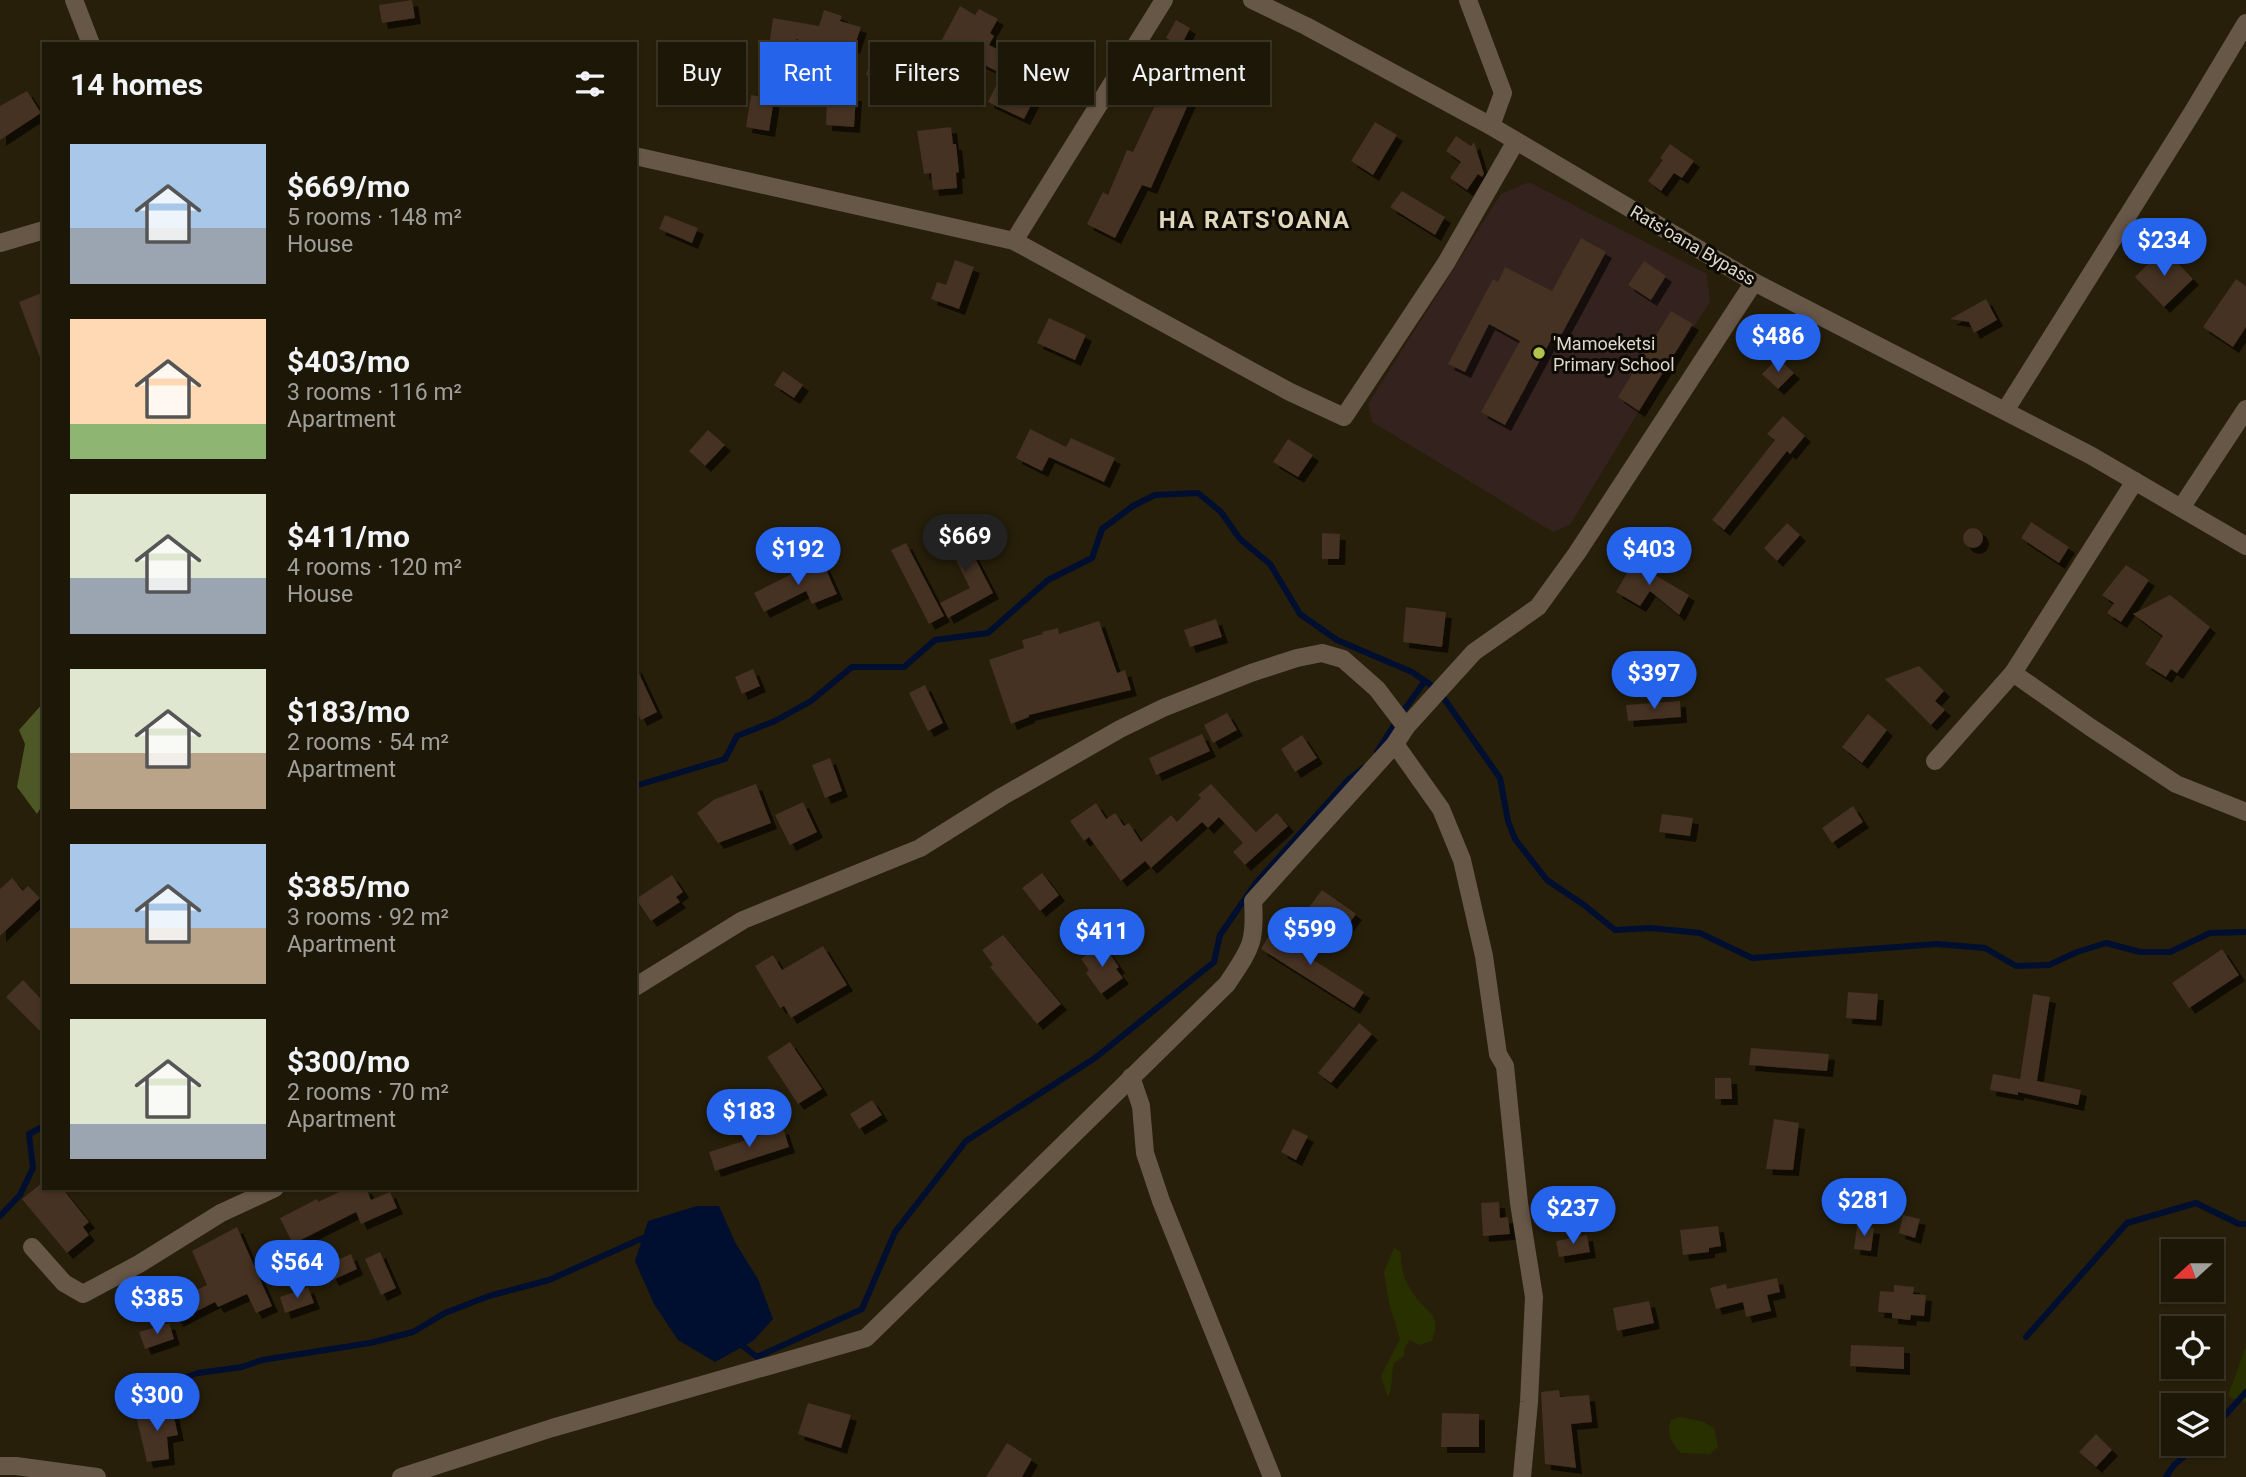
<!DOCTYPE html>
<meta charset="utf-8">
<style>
body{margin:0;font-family:Roboto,sans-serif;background:#252011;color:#f1f3f6;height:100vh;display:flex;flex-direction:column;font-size:26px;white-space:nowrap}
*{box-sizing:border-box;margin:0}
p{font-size:23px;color:#a09f9b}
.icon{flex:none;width:38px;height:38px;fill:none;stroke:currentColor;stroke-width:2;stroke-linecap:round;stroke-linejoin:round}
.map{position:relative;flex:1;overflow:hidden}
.side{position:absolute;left:42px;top:42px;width:595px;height:1148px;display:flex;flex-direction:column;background:#1d1707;border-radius:0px;box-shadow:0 2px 5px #0004,0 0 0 2px #3b3628}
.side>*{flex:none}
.top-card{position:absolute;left:658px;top:42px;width:665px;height:63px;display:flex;gap:14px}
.needle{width:46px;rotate:249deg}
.buttons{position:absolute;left:2161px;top:1239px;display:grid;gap:14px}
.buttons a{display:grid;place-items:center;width:63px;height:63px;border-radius:0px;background:#1d1707;box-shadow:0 2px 5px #0004,0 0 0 2px #3b3628;font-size:35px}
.price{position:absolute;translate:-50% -60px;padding:0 16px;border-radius:24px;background:#2563eb;color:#fff;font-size:23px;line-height:46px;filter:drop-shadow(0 2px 4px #0008)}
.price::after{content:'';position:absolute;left:50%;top:42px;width:21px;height:16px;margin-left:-10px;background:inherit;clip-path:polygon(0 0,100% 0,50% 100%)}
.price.current{background:#222;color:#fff}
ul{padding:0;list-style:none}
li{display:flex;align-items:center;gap:21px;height:175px;padding:0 28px}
li span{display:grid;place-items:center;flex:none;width:196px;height:140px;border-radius:0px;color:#555}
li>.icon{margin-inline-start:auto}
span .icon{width:84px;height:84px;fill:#fffc;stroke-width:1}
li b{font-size:30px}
h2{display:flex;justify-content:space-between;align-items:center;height:84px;padding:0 28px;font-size:30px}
.pill{padding:0 24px;border-radius:0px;background:#1d1707;box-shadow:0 2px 5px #0004,0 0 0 2px #3b3628;font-size:24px;line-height:63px}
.pill.current{background:#2563eb;color:#fff}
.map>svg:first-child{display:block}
</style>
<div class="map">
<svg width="2246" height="1477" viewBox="0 0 2246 1477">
<defs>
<filter id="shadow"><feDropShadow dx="6" dy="6" stdDeviation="0" flood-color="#0009"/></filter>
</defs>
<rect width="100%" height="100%" fill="#271f09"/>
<path fill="#34221e" d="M 1529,182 L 1707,274 L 1710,302 L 1639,411 L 1570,525 L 1553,532 L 1372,422 L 1368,404 L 1501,194 Z"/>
<g fill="#293000">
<path d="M 1394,1248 L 1401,1252 C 1400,1270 1406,1285 1417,1299 C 1431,1316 1441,1315 1432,1341 L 1419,1345 L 1410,1340 L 1405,1346 L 1404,1356 L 1394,1363 C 1391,1374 1393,1388 1388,1397 L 1381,1376 L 1400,1339 L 1389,1303 L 1384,1272 Z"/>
<path d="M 2246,1346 L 2246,1402 L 2237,1401 L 2228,1396 Z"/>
<path d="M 1680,1417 L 1704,1422 L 1714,1428 L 1718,1447 L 1710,1454 L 1681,1453 C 1671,1442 1666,1433 1671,1420 Z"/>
</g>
<path fill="#4e5826" d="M 44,702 L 44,802 L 37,814 L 17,787 L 25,744 L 19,730 Z"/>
<path fill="#000e30" d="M 697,1206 L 719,1206 L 736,1244 L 758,1279 L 773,1319 L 753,1341 L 715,1362 L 678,1340 L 654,1304 L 635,1261 L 648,1221 Z"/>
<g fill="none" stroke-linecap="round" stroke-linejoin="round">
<g stroke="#000e30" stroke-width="6">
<path d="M 1377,752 L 1399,717 L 1425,681"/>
<path d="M 635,786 L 725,759 L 737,736 L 775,721 L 811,701 L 852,667 L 904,667 L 935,640 L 988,633 L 1048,580 L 1092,558 L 1102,529 L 1133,506 L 1155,495 L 1198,493 L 1221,512 L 1240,539 L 1270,564 L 1300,614 L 1337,640 L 1412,672 L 1438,690 L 1500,778 L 1508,821 L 1515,839 L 1547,880 L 1584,905 L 1615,930 L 1651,928 L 1700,933 L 1752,958 L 1937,944 L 1985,948 L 2016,966 L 2049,965 L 2077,952 L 2106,943 L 2140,952 L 2170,952 L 2210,933 L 2246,932"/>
<path d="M 0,1216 L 20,1195 L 33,1168 L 29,1134 L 44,1126"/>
<path d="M 2026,1337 L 2127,1223 L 2196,1203 L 2239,1224 L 2246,1224"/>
<path d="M 739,1343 L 757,1357 L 862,1309 L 895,1232 L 966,1141 L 1095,1058 L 1214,962 L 1220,935 L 1256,883 L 1348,780 L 1363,768"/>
<path d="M 125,1395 L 152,1389 L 198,1373 L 242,1367 L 262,1360 L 370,1343 L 413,1332 L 445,1313 L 489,1296 L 549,1280 L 643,1238 L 649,1239"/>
<path d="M 2212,1430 L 2246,1392"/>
<path d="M 2166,1477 L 2174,1465 L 2199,1444"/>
</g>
</g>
<g fill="#443122" filter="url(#shadow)">
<path d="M 412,0 L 415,18 L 382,23 L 379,5 Z"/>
<path d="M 960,6 L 975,15 L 979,9 L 998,19 L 990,33 L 994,36 L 989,45 L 1047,74 L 1024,119 L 988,102 L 1002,74 L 963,54 L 959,61 L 937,49 Z"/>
<path d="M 824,10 L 842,16 L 840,21 L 861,27 L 854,48 L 839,43 L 836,52 L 796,39 L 792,64 L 767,60 L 773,18 L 819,26 Z"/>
<path d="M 1176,20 L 1190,28 L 1181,46 L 1166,38 Z"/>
<path d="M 1186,43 L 1219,63 L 1196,101 L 1191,98 L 1151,188 L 1142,185 L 1115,238 L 1087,224 L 1103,192 L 1108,195 L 1127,150 L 1133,152 L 1166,82 L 1163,81 Z"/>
<path d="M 874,50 L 895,56 L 888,81 L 866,75 Z"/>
<path d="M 27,91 L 41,113 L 0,140 L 0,106 Z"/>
<path d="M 827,93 L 856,95 L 854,127 L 826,125 Z"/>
<path d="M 751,95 L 774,99 L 769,131 L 746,127 Z"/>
<path d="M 1375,122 L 1397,135 L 1373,175 L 1351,161 Z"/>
<path d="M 951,127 L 953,144 L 956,144 L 959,172 L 956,173 L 957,188 L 933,190 L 931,173 L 924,174 L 917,131 Z"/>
<path d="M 1456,136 L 1471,146 L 1474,142 L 1484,174 L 1482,177 L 1478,174 L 1467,190 L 1450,178 L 1461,162 L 1446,151 Z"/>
<path d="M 1670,144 L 1694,161 L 1682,178 L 1674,173 L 1661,191 L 1648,181 L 1663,160 L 1660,158 Z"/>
<path d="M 1402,191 L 1445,217 L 1435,235 L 1390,207 Z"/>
<path d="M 665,215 L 698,228 L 692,243 L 659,229 Z"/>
<path d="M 1581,238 L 1606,252 L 1558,341 L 1552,338 L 1505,425 L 1481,412 L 1520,341 L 1489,324 L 1465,372 L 1448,364 L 1493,279 L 1498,282 L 1505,267 L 1552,291 Z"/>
<path d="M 2164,248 L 2193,279 L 2164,307 L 2135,277 Z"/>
<path d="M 955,260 L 974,267 L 959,309 L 931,299 L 937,282 L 946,285 Z"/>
<path d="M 1644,261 L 1666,276 L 1651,300 L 1628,285 Z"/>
<path d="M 2236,279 L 2246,286 L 2246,327 L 2233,347 L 2203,327 Z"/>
<path d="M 44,292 L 44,363 L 42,363 L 19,302 Z"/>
<path d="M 1986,299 L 1997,320 L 1974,333 L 1969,322 L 1950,319 Z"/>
<path d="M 1671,311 L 1693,324 L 1639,411 L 1618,397 Z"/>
<path d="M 1049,318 L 1086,335 L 1075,360 L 1037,343 Z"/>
<path d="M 1778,358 L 1794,373 L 1778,389 L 1762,374 Z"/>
<path d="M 783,371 L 803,385 L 794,398 L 774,385 Z"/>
<path d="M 1783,416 L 1805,436 L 1790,454 L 1787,451 L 1724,530 L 1712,520 L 1775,440 L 1767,434 Z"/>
<path d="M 1030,429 L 1066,447 L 1071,438 L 1115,458 L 1104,482 L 1049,457 L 1042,471 L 1016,458 Z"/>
<path d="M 708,430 L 725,445 L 705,466 L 689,451 Z"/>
<path d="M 1288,439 L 1313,455 L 1298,477 L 1273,462 Z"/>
<path d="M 2031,522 L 2069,547 L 2059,563 L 2021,538 Z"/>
<path d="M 1787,523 L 1800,535 L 1777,561 L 1764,548 Z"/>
<path d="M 958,525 L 993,593 L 948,618 L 940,603 L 970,588 L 942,533 Z"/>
<circle cx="1973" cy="538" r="10"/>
<path d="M 1322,533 L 1340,534 L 1339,559 L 1322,559 Z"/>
<path d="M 906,543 L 944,616 L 929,624 L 891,550 Z"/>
<path d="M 1624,557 L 1689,595 L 1679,615 L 1650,591 L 1640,606 L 1616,592 L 1627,573 L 1619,565 Z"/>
<path d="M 815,562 L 817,568 L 824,565 L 837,594 L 812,604 L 806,591 L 764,612 L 754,593 Z"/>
<path d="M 2126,565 L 2149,580 L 2121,622 L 2107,613 L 2114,603 L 2102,595 Z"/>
<path d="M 2170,595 L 2210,627 L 2177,673 L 2171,669 L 2166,677 L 2145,664 L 2163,636 L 2133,614 Z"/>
<path d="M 1406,607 L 1446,612 L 1442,647 L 1403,642 Z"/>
<path d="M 1216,619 L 1222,637 L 1190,647 L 1184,630 Z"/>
<path d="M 1099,621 L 1117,673 L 1125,670 L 1131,690 L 1029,715 L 1029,717 L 1011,724 L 989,660 L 1024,648 L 1022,640 L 1043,634 L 1042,632 L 1058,628 L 1059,634 Z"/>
<path d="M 635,665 L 657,712 L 641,720 L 635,707 Z"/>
<path d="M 1919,666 L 1944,691 L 1935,701 L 1945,710 L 1931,725 L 1885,679 Z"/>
<path d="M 753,669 L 760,686 L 742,694 L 735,677 Z"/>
<path d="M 925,685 L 943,723 L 928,731 L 909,693 Z"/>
<path d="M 1680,701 L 1681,717 L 1628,721 L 1626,705 Z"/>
<path d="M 1227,713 L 1237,730 L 1213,743 L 1204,725 Z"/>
<path d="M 1868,714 L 1887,730 L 1862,763 L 1842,747 Z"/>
<path d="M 1202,734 L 1210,751 L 1156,775 L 1149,758 Z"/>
<path d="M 1302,735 L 1317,758 L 1295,772 L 1281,749 Z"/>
<path d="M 830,758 L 842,791 L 825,798 L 812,765 Z"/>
<path d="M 756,784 L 771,823 L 718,843 L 697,813 L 715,799 Z"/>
<path d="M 1211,784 L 1256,832 L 1277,813 L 1288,826 L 1245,865 L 1233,852 L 1243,843 L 1219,817 L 1208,828 L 1202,822 L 1151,868 L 1145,861 L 1121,881 L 1089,837 L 1084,841 L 1070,821 L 1096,803 L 1106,819 L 1115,813 L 1124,826 L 1129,823 L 1141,842 L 1171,815 L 1177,822 L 1201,798 L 1198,795 Z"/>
<path d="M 803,802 L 817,832 L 790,845 L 775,815 Z"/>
<path d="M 1853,806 L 1863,822 L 1832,843 L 1822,828 Z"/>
<path d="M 1662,814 L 1693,818 L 1690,836 L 1659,832 Z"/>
<path d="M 1042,873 L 1059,895 L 1040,911 L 1022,888 Z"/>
<path d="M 672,875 L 683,892 L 676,897 L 680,902 L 651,921 L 636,899 Z"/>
<path d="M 12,878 L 23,891 L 28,886 L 40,898 L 0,936 L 0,889 Z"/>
<path d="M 1322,890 L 1356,914 L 1341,935 L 1307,910 Z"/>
<path d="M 1276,924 L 1291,933 L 1285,942 L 1364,992 L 1354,1008 L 1261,949 Z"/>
<path d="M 1003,935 L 1061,1004 L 1037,1024 L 990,967 L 993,965 L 982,950 Z"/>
<path d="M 1099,945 L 1102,949 L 1105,947 L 1119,967 L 1116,969 L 1123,978 L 1101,994 L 1086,973 L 1089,970 L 1081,959 Z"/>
<path d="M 823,946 L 847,985 L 791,1018 L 784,1006 L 780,1008 L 755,966 L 773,955 L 782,970 Z"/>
<path d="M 2222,949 L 2239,975 L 2189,1008 L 2172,983 Z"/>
<path d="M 23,980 L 44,1002 L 44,1035 L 6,997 Z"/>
<path d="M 1848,992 L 1878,994 L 1876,1020 L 1846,1018 Z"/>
<path d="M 2033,994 L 2050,997 L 2037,1081 L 2081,1090 L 2078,1105 L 2018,1092 L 2018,1095 L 1990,1090 L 1993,1074 L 2020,1079 Z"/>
<path d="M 1359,1023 L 1372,1034 L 1331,1083 L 1318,1073 Z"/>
<path d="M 790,1042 L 822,1089 L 798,1104 L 767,1057 Z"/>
<path d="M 1751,1048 L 1829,1054 L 1827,1071 L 1749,1065 Z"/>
<path d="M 1715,1078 L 1731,1078 L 1732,1099 L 1715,1099 Z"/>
<path d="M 872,1100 L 882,1115 L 859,1129 L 850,1114 Z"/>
<path d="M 1774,1119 L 1799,1123 L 1793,1170 L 1766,1169 Z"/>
<path d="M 783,1128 L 789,1147 L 715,1171 L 709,1152 Z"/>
<path d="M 1293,1129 L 1308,1136 L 1296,1160 L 1281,1152 Z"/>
<path d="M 43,1182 L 44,1188 L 62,1188 L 89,1222 L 83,1227 L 89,1235 L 67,1253 L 22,1199 Z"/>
<path d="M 348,1188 L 366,1188 L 371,1200 L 390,1192 L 397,1208 L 361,1224 L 356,1212 L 293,1244 L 280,1218 L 317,1199 L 318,1202 Z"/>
<path d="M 1499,1202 L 1500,1218 L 1508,1217 L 1510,1234 L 1483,1236 L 1481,1203 Z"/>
<path d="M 1903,1215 L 1920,1219 L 1915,1238 L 1899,1233 Z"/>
<path d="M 1718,1226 L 1721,1246 L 1709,1248 L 1709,1252 L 1683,1255 L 1680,1230 Z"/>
<path d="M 1857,1226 L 1874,1228 L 1871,1251 L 1854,1249 Z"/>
<path d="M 237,1227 L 272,1306 L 256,1313 L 247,1294 L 218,1307 L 215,1302 L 177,1321 L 168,1304 L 207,1285 L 192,1251 Z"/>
<path d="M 1587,1235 L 1590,1252 L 1559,1257 L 1556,1241 Z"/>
<path d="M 380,1252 L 396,1288 L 381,1295 L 365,1259 Z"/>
<path d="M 351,1254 L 357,1269 L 333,1280 L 326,1265 Z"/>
<path d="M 1777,1278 L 1780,1292 L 1767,1295 L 1771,1311 L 1746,1317 L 1743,1302 L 1716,1309 L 1710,1288 L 1726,1284 L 1727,1289 Z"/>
<path d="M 1894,1285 L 1914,1287 L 1913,1294 L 1926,1295 L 1924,1316 L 1911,1315 L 1910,1320 L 1892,1318 L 1892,1313 L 1878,1312 L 1880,1291 L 1894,1292 Z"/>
<path d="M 308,1287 L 314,1303 L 285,1313 L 280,1297 Z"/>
<path d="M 1649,1301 L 1654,1323 L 1617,1331 L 1613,1308 Z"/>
<path d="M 169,1323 L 174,1339 L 145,1349 L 139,1332 Z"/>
<path d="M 1851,1345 L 1904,1347 L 1904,1369 L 1850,1366 Z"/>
<path d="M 1559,1390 L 1560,1397 L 1589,1395 L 1592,1422 L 1571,1424 L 1576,1468 L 1545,1464 L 1541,1392 Z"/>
<path d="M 808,1403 L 851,1415 L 841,1448 L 798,1434 Z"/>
<path d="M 172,1408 L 178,1435 L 167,1437 L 169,1459 L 147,1462 L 136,1416 Z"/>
<path d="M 1442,1413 L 1479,1414 L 1479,1447 L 1441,1447 Z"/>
<path d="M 2096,1434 L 2112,1450 L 2096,1467 L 2079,1452 Z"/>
<path d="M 1007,1443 L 1032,1459 L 1022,1477 L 986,1477 Z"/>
</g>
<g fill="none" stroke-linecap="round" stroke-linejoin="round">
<g stroke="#675747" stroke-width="18">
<path d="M 74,0 L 91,44"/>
<path d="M 1252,0 L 1306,26 L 1491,126 L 1754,282 L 2090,455 L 2246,546"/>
<path d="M 1468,0 L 1503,93 L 1491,126"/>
<path d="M 635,156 L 1014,241 L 1290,392 L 1344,417 L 1446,263 L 1516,141"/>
<path d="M 1014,241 L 1164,0"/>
<path d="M 0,243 L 44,230"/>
<path d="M 2005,411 L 2192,113 L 2246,23"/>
<path d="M 2181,508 L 2246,409"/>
<path d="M 2013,673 L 2090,727 L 2176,784 L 2246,812"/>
<path d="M 1395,744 L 1441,809 L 1462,860 L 1484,956 L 1498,1054 L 1505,1066 L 1519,1203 L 1534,1297 L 1529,1402 L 1522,1477"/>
<path d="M 1935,761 L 2013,673 L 2135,481"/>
<path d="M 635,987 L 743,920 L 920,848 L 1003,796 L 1120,729 L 1163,708 L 1251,673 L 1297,658 L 1322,653 L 1343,659 L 1377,689 L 1406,727"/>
<path d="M 1131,1077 L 1141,1106 L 1145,1153 L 1161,1201 L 1272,1477"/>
<path d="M 32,1247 L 64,1283 L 83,1294 L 139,1264 L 221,1213 L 275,1188"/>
<path d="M 0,1466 L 16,1466 L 97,1477"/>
<path d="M 401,1477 L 552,1428 L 866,1338 L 1227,984 C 1250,949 1256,944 1253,901 L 1395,744 L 1406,727 L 1474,652 L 1538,607 L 1577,553 L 1754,282"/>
</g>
</g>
<circle fill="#b2c34c" stroke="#0d0903" stroke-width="2.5" cx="1539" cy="353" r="7"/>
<g text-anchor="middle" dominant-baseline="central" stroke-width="6" stroke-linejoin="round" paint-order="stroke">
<g font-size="18" fill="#ddd8cb" stroke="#0d0903">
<text transform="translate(1693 245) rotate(30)">Rats'oana Bypass</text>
</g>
<g font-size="18" fill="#ddd8cb" stroke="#0d0903" text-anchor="start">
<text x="1553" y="343">'Mamoeketsi<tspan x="1553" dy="21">Primary School</tspan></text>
</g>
<g font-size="24" font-weight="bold" letter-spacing="2" fill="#e1d7bc" stroke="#0d0903">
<text x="1255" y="220">HA RATS'OANA</text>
</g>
</g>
</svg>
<div class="buttons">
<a><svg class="needle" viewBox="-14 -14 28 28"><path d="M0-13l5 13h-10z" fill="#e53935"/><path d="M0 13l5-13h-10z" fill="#a09f9b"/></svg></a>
<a><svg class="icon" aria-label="locate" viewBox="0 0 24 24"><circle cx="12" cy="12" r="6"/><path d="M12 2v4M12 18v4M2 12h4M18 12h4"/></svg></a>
<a><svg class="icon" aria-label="layers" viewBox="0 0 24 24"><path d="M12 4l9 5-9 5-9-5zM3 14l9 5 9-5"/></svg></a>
</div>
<b class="price" style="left:2164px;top:278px">$234</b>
<b class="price" style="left:1778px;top:374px">$486</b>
<b class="price current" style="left:965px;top:574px">$669</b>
<b class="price" style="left:798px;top:587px">$192</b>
<b class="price" style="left:1649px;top:587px">$403</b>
<b class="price" style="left:1654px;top:711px">$397</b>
<b class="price" style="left:1310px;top:967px">$599</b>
<b class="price" style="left:1102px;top:969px">$411</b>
<b class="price" style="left:749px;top:1149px">$183</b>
<b class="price" style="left:1864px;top:1238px">$281</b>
<b class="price" style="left:1573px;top:1246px">$237</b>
<b class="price" style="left:297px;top:1300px">$564</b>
<b class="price" style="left:157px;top:1336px">$385</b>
<b class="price" style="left:157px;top:1433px">$300</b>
<div class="top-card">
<a class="pill">Buy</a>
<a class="pill current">Rent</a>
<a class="pill">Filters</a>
<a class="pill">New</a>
<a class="pill">Apartment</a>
</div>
<section class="side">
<h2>14 homes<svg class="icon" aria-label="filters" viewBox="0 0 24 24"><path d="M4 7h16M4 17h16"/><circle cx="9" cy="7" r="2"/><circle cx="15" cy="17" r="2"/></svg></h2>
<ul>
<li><span style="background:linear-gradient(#a9c7e8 60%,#9aa5b1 0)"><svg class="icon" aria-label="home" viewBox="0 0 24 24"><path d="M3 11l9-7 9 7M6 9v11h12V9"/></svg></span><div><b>$669/mo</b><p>5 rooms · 148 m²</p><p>House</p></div></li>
<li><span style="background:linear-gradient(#ffd9b3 75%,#8fb573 0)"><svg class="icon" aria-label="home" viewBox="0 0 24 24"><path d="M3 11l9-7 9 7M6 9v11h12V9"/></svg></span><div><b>$403/mo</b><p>3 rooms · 116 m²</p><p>Apartment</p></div></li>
<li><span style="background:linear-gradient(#dfe7d0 60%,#9aa5b1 0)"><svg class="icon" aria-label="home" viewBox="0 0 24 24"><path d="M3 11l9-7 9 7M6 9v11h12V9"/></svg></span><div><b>$411/mo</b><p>4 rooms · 120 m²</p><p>House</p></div></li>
<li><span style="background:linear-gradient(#dfe7d0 60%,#b9a48a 0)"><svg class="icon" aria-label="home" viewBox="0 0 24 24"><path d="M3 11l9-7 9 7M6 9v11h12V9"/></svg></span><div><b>$183/mo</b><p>2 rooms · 54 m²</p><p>Apartment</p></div></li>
<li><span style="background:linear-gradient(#a9c7e8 60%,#b9a48a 0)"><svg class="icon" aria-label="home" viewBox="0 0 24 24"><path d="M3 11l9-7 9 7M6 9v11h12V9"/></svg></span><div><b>$385/mo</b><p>3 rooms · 92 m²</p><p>Apartment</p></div></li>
<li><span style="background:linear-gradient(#dfe7d0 75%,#9aa5b1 0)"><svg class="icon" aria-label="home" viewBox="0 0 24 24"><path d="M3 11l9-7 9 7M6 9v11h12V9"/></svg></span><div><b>$300/mo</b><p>2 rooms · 70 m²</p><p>Apartment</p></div></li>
</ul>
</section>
</div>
